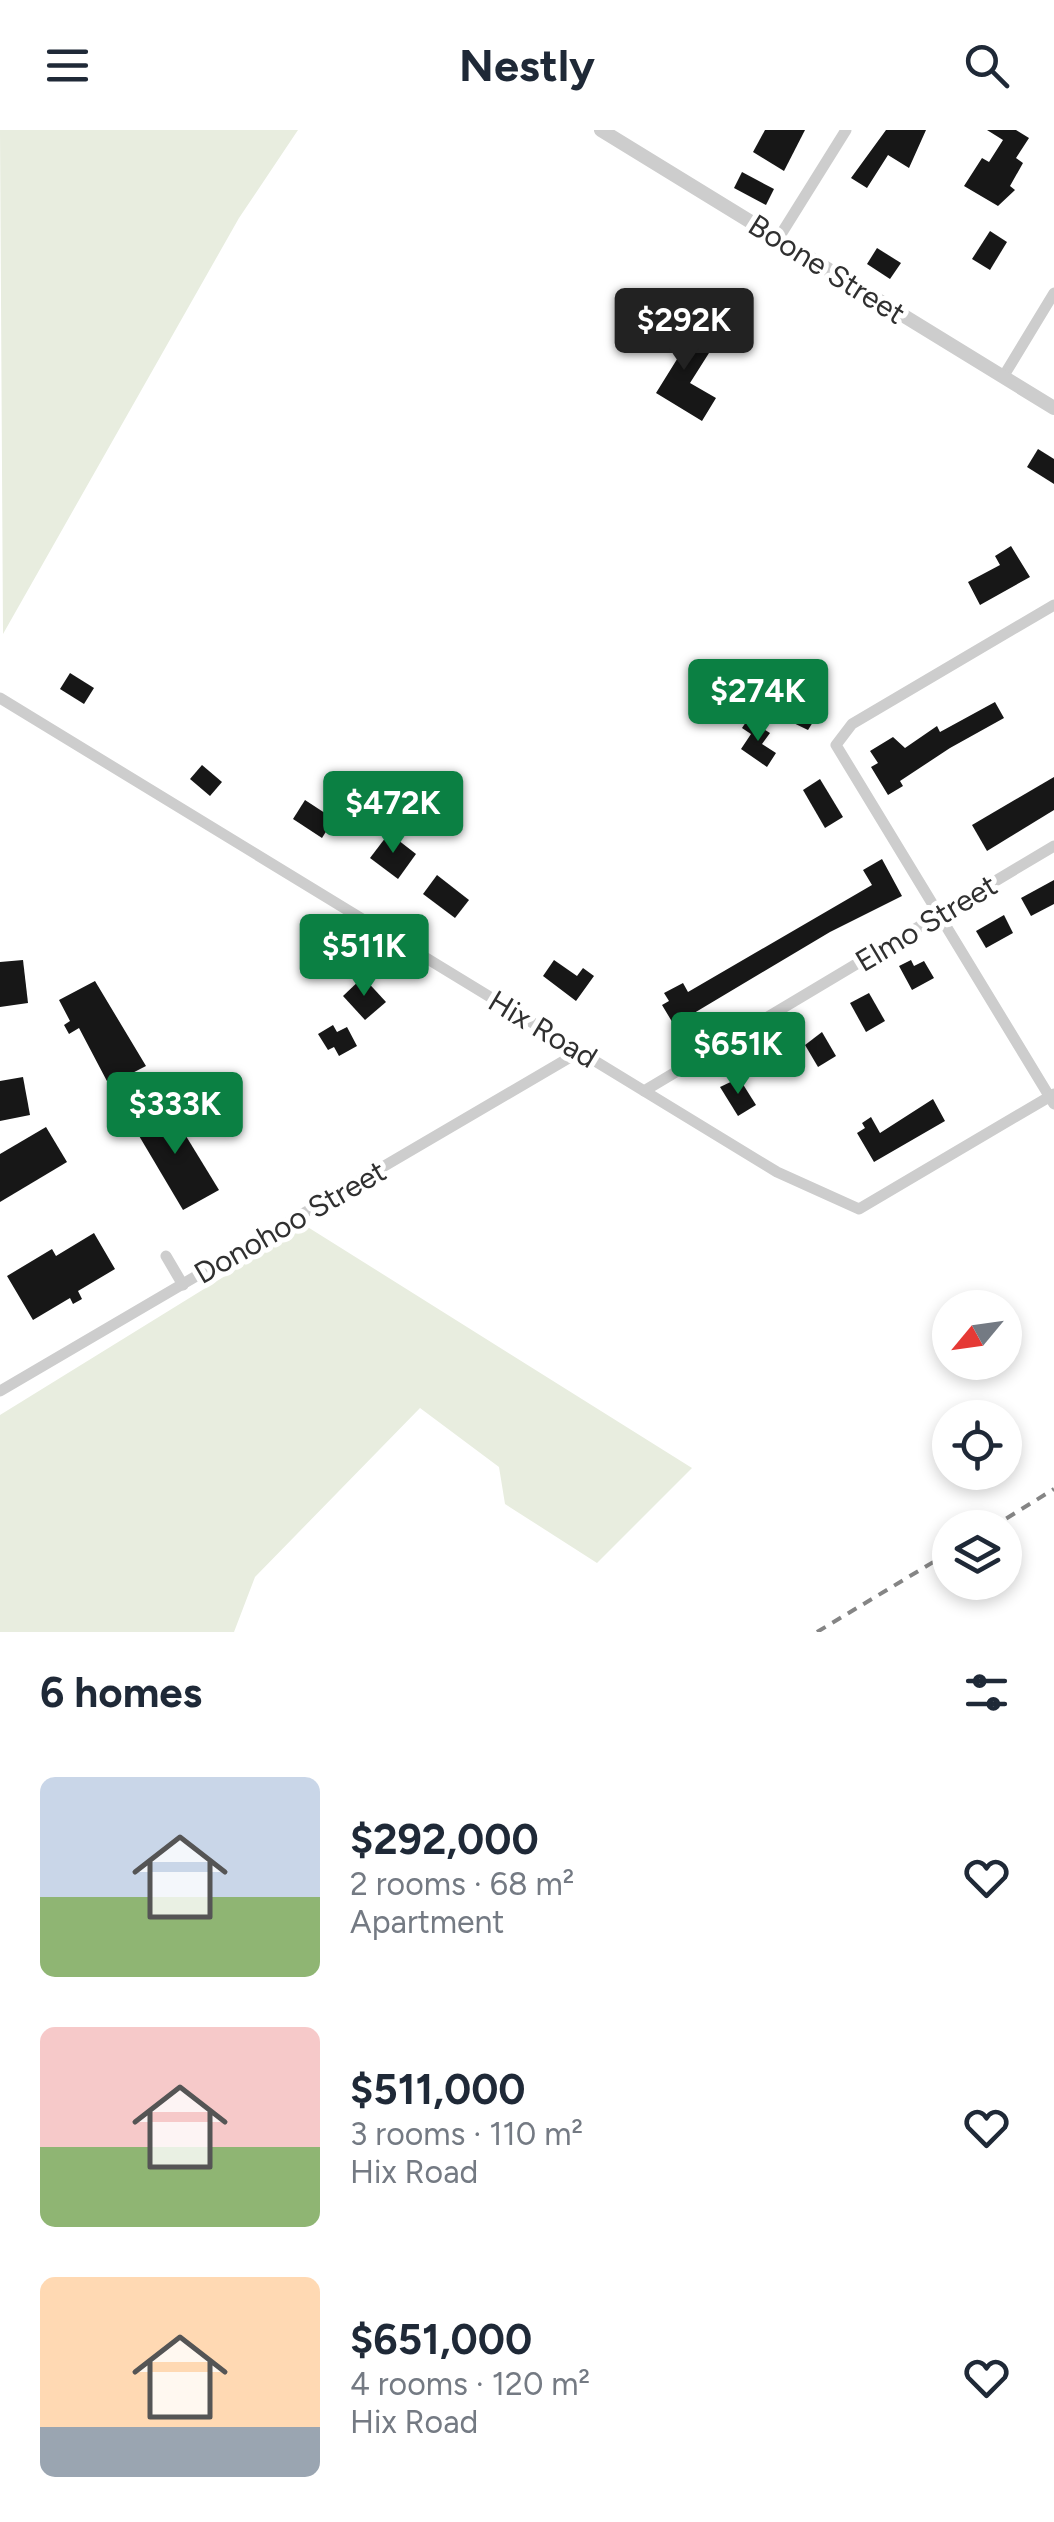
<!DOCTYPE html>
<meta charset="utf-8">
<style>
body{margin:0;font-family:Figtree,sans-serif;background:#f6f6f7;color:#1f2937;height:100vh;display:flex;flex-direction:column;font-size:38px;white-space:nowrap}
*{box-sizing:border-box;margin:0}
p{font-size:32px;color:#747a83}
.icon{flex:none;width:55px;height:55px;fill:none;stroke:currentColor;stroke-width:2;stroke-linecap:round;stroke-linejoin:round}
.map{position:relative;height:1502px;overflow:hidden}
.side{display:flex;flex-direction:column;background:#fff;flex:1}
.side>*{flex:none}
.needle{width:65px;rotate:241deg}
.tools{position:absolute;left:932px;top:1160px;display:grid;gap:20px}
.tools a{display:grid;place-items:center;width:90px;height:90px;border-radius:50%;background:#fff;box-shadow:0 5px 15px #0003;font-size:50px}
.price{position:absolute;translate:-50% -85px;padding:0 22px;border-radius:10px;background:#0b8043;color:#fff;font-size:32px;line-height:65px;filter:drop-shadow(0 2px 5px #0008)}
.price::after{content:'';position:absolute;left:50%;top:60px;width:30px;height:22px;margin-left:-15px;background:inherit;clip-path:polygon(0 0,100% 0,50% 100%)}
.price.selected{background:#222;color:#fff}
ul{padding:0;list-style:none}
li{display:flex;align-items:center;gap:30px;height:250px;padding:0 40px}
li span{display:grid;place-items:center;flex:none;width:280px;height:200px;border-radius:15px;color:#555}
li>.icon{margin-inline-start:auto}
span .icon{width:120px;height:120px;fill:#fffc;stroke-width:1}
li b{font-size:42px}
h2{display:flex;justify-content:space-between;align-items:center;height:120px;padding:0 40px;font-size:42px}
header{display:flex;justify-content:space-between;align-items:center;height:130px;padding:0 40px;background:#fff;font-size:45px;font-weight:700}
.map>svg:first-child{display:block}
</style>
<header><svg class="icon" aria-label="menu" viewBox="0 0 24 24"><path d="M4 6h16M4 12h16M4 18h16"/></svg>Nestly<svg class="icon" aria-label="search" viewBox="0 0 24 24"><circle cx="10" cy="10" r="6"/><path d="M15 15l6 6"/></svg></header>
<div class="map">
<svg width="1054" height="1502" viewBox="0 0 1054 1502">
<rect width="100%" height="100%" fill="#fff"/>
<g fill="#e8eddf">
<path d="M 0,0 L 298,0 L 239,88 L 3,504 Z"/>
<path d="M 306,1096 L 692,1338 L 597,1433 L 505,1374 L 499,1337 L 420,1278 L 255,1447 L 234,1502 L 0,1502 L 0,1285 Z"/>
</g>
<g fill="#171717">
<path d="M 765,0 L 805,0 L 784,41 L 753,22 Z"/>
<path d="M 886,0 L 926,0 L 909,38 L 888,25 L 867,58 L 851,48 Z"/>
<path d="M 987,0 L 1016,0 L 1029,8 L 1016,28 L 1023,33 L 1010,56 L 1015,60 L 998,76 L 964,56 L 982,28 L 989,32 L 1003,10 Z"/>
<path d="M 742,42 L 774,59 L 766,75 L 734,58 Z"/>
<path d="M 990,101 L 1007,112 L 990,140 L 972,129 Z"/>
<path d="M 877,118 L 901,133 L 890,149 L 867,134 Z"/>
<path d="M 665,189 L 682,199 L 679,204 L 709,223 L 690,253 L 716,268 L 702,291 L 656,263 L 679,226 L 653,210 Z"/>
<path d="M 1038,319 L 1054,329 L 1054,354 L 1027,337 Z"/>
<path d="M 1011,416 L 1030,447 L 980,475 L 968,452 L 1000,435 L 995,426 Z"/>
<path d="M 70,543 L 94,558 L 84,574 L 60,559 Z"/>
<path d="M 800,553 L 813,561 L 804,576 L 818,584 L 808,600 L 781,587 Z"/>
<path d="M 995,572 L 1004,588 L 950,618 L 900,651 L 903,656 L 888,665 L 871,637 L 878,633 L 870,621 L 893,607 L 905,618 L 937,596 L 940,602 Z"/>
<path d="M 748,589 L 770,603 L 762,614 L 776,623 L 767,637 L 741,619 L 751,604 L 742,598 Z"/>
<path d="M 202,635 L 222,652 L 210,666 L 190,649 Z"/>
<path d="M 1054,647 L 1054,680 L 987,721 L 972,695 Z"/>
<path d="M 820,649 L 843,687 L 825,698 L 803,660 Z"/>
<path d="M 305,670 L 334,689 L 322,708 L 293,689 Z"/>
<path d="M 389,703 L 416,724 L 398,749 L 370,728 Z"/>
<path d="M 882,729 L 902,766 L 830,802 L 674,895 L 662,875 L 669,871 L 664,863 L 683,853 L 688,862 L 872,755 L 863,740 Z"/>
<path d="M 437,745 L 469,770 L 455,788 L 423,764 Z"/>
<path d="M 1054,750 L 1054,774 L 1031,786 L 1021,768 Z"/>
<path d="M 1004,785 L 1013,803 L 986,818 L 976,801 Z"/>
<path d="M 23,830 L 28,873 L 0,877 L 0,832 Z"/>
<path d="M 554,830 L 577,846 L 583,838 L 594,846 L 576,871 L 543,846 Z"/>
<path d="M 911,830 L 914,836 L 924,831 L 934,848 L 912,860 L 899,836 Z"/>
<path d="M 363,847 L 386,872 L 365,890 L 343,866 Z"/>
<path d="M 95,851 L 146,936 L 109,955 L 79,898 L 69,904 L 64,895 L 70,891 L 59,870 Z"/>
<path d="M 869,863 L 885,891 L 866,902 L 850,873 Z"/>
<path d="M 333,895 L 337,902 L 347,897 L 357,916 L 339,926 L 334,917 L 328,920 L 318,904 Z"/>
<path d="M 822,902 L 836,926 L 818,937 L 805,915 Z"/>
<path d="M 23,947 L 30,985 L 0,991 L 0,951 Z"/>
<path d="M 739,948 L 756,975 L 738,986 L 720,957 Z"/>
<path d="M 933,969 L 945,991 L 874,1032 L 857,1003 L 865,998 L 862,993 L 871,987 L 880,1003 Z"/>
<path d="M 167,975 L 219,1060 L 183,1080 L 132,994 Z"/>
<path d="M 46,997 L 67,1032 L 0,1072 L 0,1024 Z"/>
<path d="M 94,1103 L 115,1139 L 78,1161 L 82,1169 L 73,1174 L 70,1168 L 33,1190 L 7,1146 L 52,1119 L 56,1126 Z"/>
</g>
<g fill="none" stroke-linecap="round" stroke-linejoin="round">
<g stroke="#cdcdcd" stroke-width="11">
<path d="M 778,109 L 846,0"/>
<path d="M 1003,247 L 1054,163"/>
<path d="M 1054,475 L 852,594 L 836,615 L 1054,974"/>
<path d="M 0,568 L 777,1042 L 859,1079 L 1054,964"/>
<path d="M 644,961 L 1054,716"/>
<path d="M 166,1126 L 183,1155"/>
<path d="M 0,1261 L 579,922"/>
</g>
<path stroke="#cdcdcd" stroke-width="14" d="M 601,0 L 1054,278"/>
<g stroke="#858585" stroke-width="4" stroke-dasharray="10 8" stroke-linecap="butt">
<path d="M 991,1398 L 1054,1359"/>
<path d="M 817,1502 L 950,1422"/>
</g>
</g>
<g text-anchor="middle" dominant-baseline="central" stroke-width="10" stroke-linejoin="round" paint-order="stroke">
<g font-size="30" fill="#303030" stroke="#fff">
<text transform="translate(827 139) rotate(32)">Boone Street</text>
<text transform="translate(926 793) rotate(-31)">Elmo Street</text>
<text transform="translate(543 899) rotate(31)">Hix Road</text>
<text transform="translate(290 1092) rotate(-30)">Donohoo Street</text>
</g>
</g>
</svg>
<div class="tools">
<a><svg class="needle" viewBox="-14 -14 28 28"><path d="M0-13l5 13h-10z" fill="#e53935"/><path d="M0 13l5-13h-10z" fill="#747a83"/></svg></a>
<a><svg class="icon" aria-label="locate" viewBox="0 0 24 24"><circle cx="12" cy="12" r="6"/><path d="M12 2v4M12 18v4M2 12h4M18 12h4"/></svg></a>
<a><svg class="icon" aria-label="layers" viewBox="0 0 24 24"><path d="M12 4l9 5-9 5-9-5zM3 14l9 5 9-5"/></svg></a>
</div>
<b class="price selected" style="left:684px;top:243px">$292K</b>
<b class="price" style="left:758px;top:614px">$274K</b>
<b class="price" style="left:393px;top:726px">$472K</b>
<b class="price" style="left:364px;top:869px">$511K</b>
<b class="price" style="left:738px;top:967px">$651K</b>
<b class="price" style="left:175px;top:1027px">$333K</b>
</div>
<section class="side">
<h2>6 homes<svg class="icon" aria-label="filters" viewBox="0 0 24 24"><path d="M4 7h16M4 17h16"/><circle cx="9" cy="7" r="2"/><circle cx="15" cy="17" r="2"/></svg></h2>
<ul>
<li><span style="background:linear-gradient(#c9d6e8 60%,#8fb573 0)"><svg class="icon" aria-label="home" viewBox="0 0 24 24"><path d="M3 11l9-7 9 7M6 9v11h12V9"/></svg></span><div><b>$292,000</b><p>2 rooms · 68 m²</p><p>Apartment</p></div><svg class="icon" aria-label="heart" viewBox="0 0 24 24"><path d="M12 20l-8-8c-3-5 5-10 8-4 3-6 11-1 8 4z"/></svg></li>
<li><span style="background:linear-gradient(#f6c9c9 60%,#8fb573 0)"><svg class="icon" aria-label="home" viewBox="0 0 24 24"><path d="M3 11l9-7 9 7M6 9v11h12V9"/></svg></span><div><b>$511,000</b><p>3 rooms · 110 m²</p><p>Hix Road</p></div><svg class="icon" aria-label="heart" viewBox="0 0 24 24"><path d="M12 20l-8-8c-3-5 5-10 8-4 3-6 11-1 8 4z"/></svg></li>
<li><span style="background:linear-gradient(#ffd9b3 75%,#9aa5b1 0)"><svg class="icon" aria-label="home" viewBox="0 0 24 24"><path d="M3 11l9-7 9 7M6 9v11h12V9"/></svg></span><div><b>$651,000</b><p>4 rooms · 120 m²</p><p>Hix Road</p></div><svg class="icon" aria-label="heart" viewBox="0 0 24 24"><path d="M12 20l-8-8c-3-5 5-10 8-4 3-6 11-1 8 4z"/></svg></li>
</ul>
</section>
